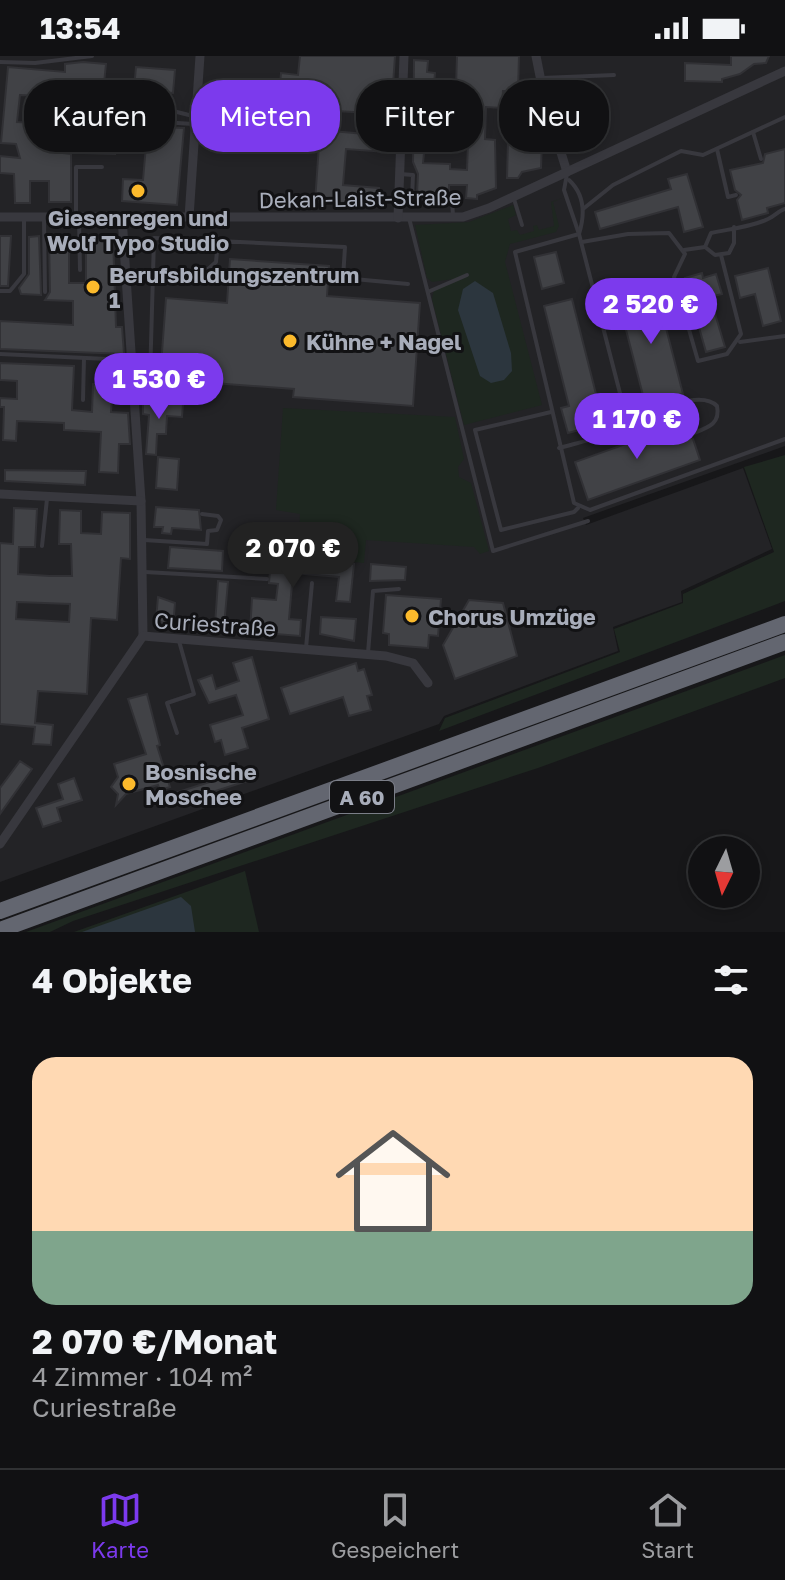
<!DOCTYPE html>
<html lang="de">
<meta charset="utf-8">
<style>
body{margin:0;font-family:"Golos Text",sans-serif;background:#1e1f21;color:#f1f3f6;height:100vh;display:flex;flex-direction:column;font-size:30px;white-space:nowrap}
*{box-sizing:border-box;margin:0}
p{font-size:26px;color:#9c9da0}
.icon{flex:none;width:44px;height:44px;fill:none;stroke:currentColor;stroke-width:2;stroke-linecap:round;stroke-linejoin:round}
.map{position:relative;height:876px;overflow:hidden}
.side{display:flex;flex-direction:column;background:#111113;flex:1}
.side>*{flex:none}
.top-card{position:absolute;left:24px;top:24px;width:738px;height:72px;display:flex;gap:16px}
.needle{width:52px;rotate:185deg}
.tools{position:absolute;left:688px;top:780px;display:grid;gap:16px}
.tools a{display:grid;place-items:center;width:72px;height:72px;border-radius:50%;background:#111113;box-shadow:0 4px 12px #0003,0 0 0 2px #303133;font-size:40px}
.price{position:absolute;translate:-50% -68px;padding:0 18px;border-radius:28px;background:#7c3aed;color:#fff;font-size:26px;line-height:52px;filter:drop-shadow(0 2px 4px #0008)}
.price::after{content:'';position:absolute;left:50%;top:48px;width:24px;height:18px;margin-left:-12px;background:inherit;clip-path:polygon(0 0,100% 0,50% 100%)}
.price.selected{background:#222;color:#fff}
ul{padding:0;list-style:none}
li{display:grid;align-content:center;gap:16px;height:424px;padding:0 32px}
li+li{border-top:2px solid #303133}
li span{display:grid;place-items:center;height:248px;border-radius:24px;color:#555}
li>.icon{margin-inline-start:auto}
span .icon{width:144px;height:144px;fill:#fffc;stroke-width:1}
li b{font-size:34px}
h2{display:flex;justify-content:space-between;align-items:center;height:96px;padding:0 32px;font-size:34px}
.chip{padding:0 28px;border-radius:32px;background:#111113;box-shadow:0 4px 12px #0003,0 0 0 2px #303133;font-size:28px;line-height:72px}
.chip.selected{background:#7c3aed;color:#fff}
.status{display:flex;justify-content:space-between;align-items:center;height:56px;padding:0 40px;background:#111113;direction:ltr}
.status svg{height:22px;fill:currentColor}
.menu{display:flex;justify-content:space-around;align-items:center;height:112px;border-top:2px solid #303133;background:#111113;font-size:22px;color:#9c9da0}
.menu a{display:grid;justify-items:center;gap:4px}
.menu .selected{color:#7c3aed}
.map>svg:first-child{display:block}
</style>
<div class="status"><b>13:54</b><svg viewBox="0 0 49 12"><path d="M0 12V9h3v3zM5 12V6h3v6zM10 12V3h3v9zM15 12V0h3v12zM26 1h20v11H26zM47 4h2v5h-2z"/></svg></div>
<div class="map">
<svg width="785" height="876" viewBox="0 0 785 876">
<rect width="100%" height="100%" fill="#171719"/>
<path fill="#232326" d="M 0,0 L 785,0 L 785,390 L 583,462 L 586,469 L 743,412 L 772,493 L 681,535 L 682,546 L 613,571 L 618,595 L 444,660 L 439,668 L 0,826 Z"/>
<g fill="#1e2720">
<path d="M 562,142 L 553,146 L 559,170 L 556,176 L 510,188 L 505,206 L 542,349 L 464,369 L 432,243 L 434,233 L 453,223 L 432,226 L 427,222 L 415,169 L 469,166 L 513,149 L 516,159 L 508,163 L 511,175 L 517,174 L 520,179 L 534,175 L 533,170 L 537,169 L 539,174 L 554,170 L 551,146 Z"/>
<path d="M 283,352 L 455,361 L 464,403 L 458,411 L 459,421 L 471,427 L 489,495 L 480,498 L 474,491 L 366,484 L 364,507 L 298,501 L 300,458 L 276,454 Z"/>
<path d="M 785,399 L 785,545 L 439,675 L 445,662 L 620,596 L 614,573 L 683,547 L 683,538 L 774,496 L 744,411 Z"/>
<path d="M 785,599 L 785,622 L 538,712 L 73,865 L 50,876 L 26,876 Z"/>
<path d="M 245,815 L 259,876 L 74,876 Z"/>
</g>
<g fill="#2c363e">
<path d="M 475,225 L 493,237 L 511,297 L 512,315 L 504,324 L 491,327 L 480,320 L 458,254 L 463,233 Z"/>
<path d="M 181,841 L 191,850 L 195,876 L 82,876 Z"/>
</g>
<g fill="#414246" stroke="#313135" stroke-width="2" fill-rule="evenodd">
<path d="M 300,0 L 395,0 L 391,58 L 278,52 L 281,17 L 298,19 Z"/>
<path d="M 457,0 L 519,0 L 518,35 L 503,35 L 502,52 L 486,51 L 485,83 L 495,84 L 496,132 L 477,139 L 477,143 L 466,142 L 467,129 L 449,129 L 449,139 L 417,138 L 418,118 L 413,106 L 414,4 L 428,5 L 427,16 L 435,17 L 433,37 L 451,38 L 450,70 L 427,69 L 423,107 L 450,108 L 450,113 L 467,114 L 470,32 L 456,31 Z"/>
<path d="M 731,0 L 769,0 L 766,7 L 754,8 L 740,18 L 722,23 L 722,26 L 685,25 L 685,7 L 731,9 Z"/>
<path d="M 83,6 L 106,8 L 103,37 L 63,34 L 63,43 L 55,42 L 55,96 L 71,98 L 71,146 L 49,146 L 49,125 L 30,125 L 30,147 L 15,147 L 14,118 L 0,117 L 0,100 L 20,102 L 16,88 L 1,87 L 8,11 L 65,16 L 65,8 ZM 20,39 L 39,40 L 37,67 L 17,66 Z"/>
<path d="M 136,11 L 175,14 L 173,37 L 134,33 Z"/>
<path d="M 73,56 L 113,57 L 115,98 L 84,97 L 84,80 L 73,80 Z"/>
<path d="M 524,59 L 535,60 L 538,85 L 542,85 L 541,112 L 522,116 L 518,122 L 507,122 L 508,84 L 513,84 L 514,66 L 524,67 Z"/>
<path d="M 158,71 L 184,72 L 177,149 L 122,145 L 123,123 L 143,124 L 147,78 L 157,79 Z"/>
<path d="M 320,74 L 388,80 L 386,96 L 346,93 L 343,129 L 379,132 L 378,148 L 315,146 Z"/>
<path d="M 785,93 L 785,147 L 767,152 L 768,157 L 742,164 L 737,144 L 741,139 L 735,134 L 730,114 L 763,107 L 765,98 Z"/>
<path d="M 687,118 L 703,171 L 684,176 L 678,151 L 600,173 L 595,156 L 671,133 L 668,123 Z"/>
<path d="M 0,180 L 11,180 L 8,230 L 0,230 Z"/>
<path d="M 39,180 L 41,239 L 21,238 L 19,232 L 29,218 L 29,181 Z"/>
<path d="M 49,180 L 69,180 L 69,227 L 86,227 L 86,181 L 113,181 L 116,271 L 122,271 L 124,298 L 0,293 L 0,265 L 73,269 L 73,245 L 45,244 L 50,236 Z"/>
<path d="M 556,196 L 564,227 L 542,233 L 534,201 Z"/>
<path d="M 230,203 L 329,210 L 327,240 L 420,247 L 413,350 L 293,341 L 294,333 L 160,323 L 166,242 L 227,247 Z"/>
<path d="M 768,212 L 781,265 L 763,270 L 755,238 L 740,242 L 735,220 Z"/>
<path d="M 702,217 L 703,222 L 716,218 L 722,238 L 710,241 L 725,291 L 706,296 L 685,222 Z"/>
<path d="M 656,233 L 683,338 L 645,347 L 618,243 Z"/>
<path d="M 572,243 L 597,342 L 603,340 L 610,366 L 568,377 L 561,352 L 569,350 L 544,250 Z"/>
<path d="M 0,307 L 74,310 L 72,354 L 92,356 L 93,328 L 113,329 L 111,356 L 128,357 L 130,388 L 119,388 L 118,417 L 99,416 L 101,376 L 64,374 L 64,367 L 17,365 L 16,385 L 3,384 L 4,351 L 0,351 L 0,342 L 17,343 L 17,325 L 0,324 Z"/>
<path d="M 143,345 L 183,348 L 182,361 L 167,360 L 166,378 L 157,378 L 156,399 L 146,398 L 149,359 L 143,358 Z"/>
<path d="M 687,366 L 689,373 L 686,379 L 693,383 L 700,404 L 588,444 L 575,406 Z"/>
<path d="M 158,401 L 179,403 L 177,434 L 156,432 Z"/>
<path d="M 5,414 L 86,415 L 85,429 L 5,425 Z"/>
<path d="M 156,451 L 199,454 L 201,474 L 172,472 L 171,478 L 162,477 L 163,471 L 154,471 Z"/>
<path d="M 14,452 L 37,453 L 35,491 L 19,491 L 18,518 L 50,520 L 72,520 L 71,488 L 59,488 L 60,454 L 81,455 L 81,477 L 101,478 L 102,456 L 130,457 L 130,503 L 121,502 L 117,564 L 91,562 L 87,638 L 38,635 L 35,667 L 53,669 L 51,689 L 33,688 L 35,671 L 0,668 L 0,487 L 13,488 ZM 17,546 L 70,548 L 69,566 L 16,563 Z"/>
<path d="M 272,489 L 295,490 L 294,503 L 354,508 L 350,546 L 336,545 L 339,521 L 293,517 L 289,563 L 301,564 L 300,580 L 250,576 L 252,542 L 276,544 L 278,528 L 269,527 Z"/>
<path d="M 170,491 L 223,495 L 222,515 L 168,512 Z"/>
<path d="M 371,508 L 406,511 L 405,524 L 370,525 Z"/>
<path d="M 218,525 L 228,526 L 224,570 L 215,569 Z"/>
<path d="M 386,539 L 441,543 L 438,580 L 429,579 L 428,592 L 389,589 L 389,578 L 383,577 Z"/>
<path d="M 158,541 L 175,547 L 173,571 L 156,564 Z"/>
<path d="M 469,544 L 503,547 L 517,600 L 455,623 L 443,589 Z"/>
<path d="M 321,561 L 356,563 L 354,585 L 320,578 Z"/>
<path d="M 252,601 L 269,663 L 242,672 L 248,692 L 225,699 L 221,684 L 215,686 L 210,669 L 243,659 L 236,639 L 209,647 L 198,624 L 212,619 L 216,633 L 239,625 L 233,607 Z"/>
<path d="M 356,607 L 358,615 L 364,613 L 372,639 L 367,640 L 371,654 L 349,660 L 343,641 L 290,658 L 281,632 Z"/>
<path d="M 147,638 L 160,689 L 157,690 L 170,731 L 160,734 L 158,729 L 126,738 L 116,749 L 118,738 L 111,731 L 118,721 L 114,708 L 146,698 L 128,643 Z"/>
<path d="M 20,705 L 32,713 L 0,758 L 0,732 Z"/>
<path d="M 244,715 L 247,725 L 175,748 L 172,738 Z"/>
<path d="M 74,722 L 82,744 L 57,752 L 61,765 L 43,771 L 36,752 L 63,743 L 58,728 Z"/>
</g>
<g fill="none" stroke-linecap="round" stroke-linejoin="round">
<g stroke="#38383e" stroke-width="4">
<path d="M 0,6 L 35,7 L 92,0"/>
<path d="M 542,22 L 614,19"/>
<path d="M 157,51 L 193,60"/>
<path d="M 753,76 L 761,103"/>
<path d="M 131,80 L 132,64 L 193,68"/>
<path d="M 717,93 L 728,141 L 736,139"/>
<path d="M 400,118 L 413,119 L 412,143 L 452,146 L 453,159"/>
<path d="M 567,118 L 564,134 L 579,178 L 515,196 L 574,447 L 590,454 L 785,383"/>
<path d="M 569,124 C 585,139 585,159 579,178 L 622,345"/>
<path d="M 514,143 L 522,169"/>
<path d="M 583,153 L 613,129 L 681,95 L 703,99 L 785,61"/>
<path d="M 76,158 L 76,111 L 102,111"/>
<path d="M 409,162 L 493,495 L 588,465"/>
<path d="M 44,163 L 45,236"/>
<path d="M 79,163 L 80,214"/>
<path d="M 734,171 L 734,187 L 729,197 L 715,199 L 705,191 L 711,177 C 729,173 752,171 768,163 C 775,160 778,155 785,153"/>
<path d="M 218,185 L 216,206 L 208,213 L 153,218 L 154,182 L 345,191 L 343,222 L 408,228"/>
<path d="M 582,186 L 628,178 L 669,177 L 685,198 L 674,221 L 698,305 L 727,298 L 741,278 L 721,199"/>
<path d="M 684,194 L 705,191"/>
<path d="M 128,217 L 153,218 L 150,322"/>
<path d="M 0,235 L 10,235 L 24,218 L 24,161"/>
<path d="M 430,235 L 467,219"/>
<path d="M 740,286 L 785,280"/>
<path d="M 0,298 L 129,304"/>
<path d="M 83,344 L 84,302"/>
<path d="M 551,356 L 475,374 L 501,474 L 574,456 L 578,452"/>
<path d="M 559,392 C 573,388 588,385 601,380 C 626,371 695,328 717,350 C 721,369 706,372 691,378"/>
<path d="M 144,484 L 207,488 L 208,475 L 217,474 L 221,464 L 218,460 L 202,458"/>
<path d="M 42,490 L 47,443"/>
<path d="M 145,516 L 267,523"/>
<path d="M 306,592 L 312,527"/>
<path d="M 368,597 L 373,535 L 399,533"/>
<path d="M 177,677 L 167,647 L 194,638 L 179,585"/>
</g>
<g stroke="#38383e" stroke-width="9">
<path d="M 536,0 L 545,45 L 567,116"/>
<path d="M 0,161 L 463,161 L 489,152 L 785,15"/>
<path d="M 122,161 L 141,445 L 143,580"/>
<path d="M 189,161 L 200,0"/>
<path d="M 398,162 L 404,0"/>
<path d="M 0,438 L 141,445"/>
<path d="M 0,788 L 143,580 L 386,600 L 413,607 L 428,627"/>
</g>
<g stroke="#636670" stroke-width="16">
<path d="M 0,855 L 785,568"/>
<path d="M 0,874 L 785,586"/>
</g>
</g>
<g fill="#fcba2c" stroke="#121214" stroke-width="3">
<circle cx="138" cy="135" r="8"/>
<circle cx="93" cy="231" r="8"/>
<circle cx="290" cy="285" r="8"/>
<circle cx="412" cy="560" r="8"/>
<circle cx="129" cy="728" r="8"/>
</g>
<g text-anchor="middle" dominant-baseline="central" stroke-width="6" stroke-linejoin="round" paint-order="stroke">
<rect fill="#121214" stroke="#7b7e88" stroke-width="2" x="330" y="725" width="64" height="32" rx="6"/>
<g font-size="20" font-weight="bold" fill="#a8adba">
<text x="362" y="741">A 60</text>
</g>
<g font-size="22" fill="#a8adba" stroke="#121214">
<text transform="translate(360 142) rotate(-1)">Dekan-Laist-Straße</text>
<text transform="translate(215 568) rotate(4)">Curiestraße</text>
</g>
<g font-size="22" font-weight="bold" fill="#a8adba" stroke="#121214" text-anchor="start">
<text x="138" y="161" text-anchor="middle">Giesenregen und<tspan x="138" dy="25">Wolf Typo Studio</tspan></text>
<text x="109" y="218">Berufsbildungszentrum<tspan x="109" dy="25">1</tspan></text>
<text x="306" y="285">Kühne + Nagel</text>
<text x="428" y="560">Chorus Umzüge</text>
<text x="145" y="715">Bosnische<tspan x="145" dy="25">Moschee</tspan></text>
</g>
</g>
</svg>
<div class="tools">
<a><svg class="needle" viewBox="-14 -14 28 28"><path d="M0-13l5 13h-10z" fill="#e53935"/><path d="M0 13l5-13h-10z" fill="#9c9da0"/></svg></a>
</div>
<b class="price" style="left:651px;top:290px">2 520 €</b>
<b class="price" style="left:159px;top:365px">1 530 €</b>
<b class="price" style="left:637px;top:405px">1 170 €</b>
<b class="price selected" style="left:293px;top:534px">2 070 €</b>
<div class="top-card">
<a class="chip">Kaufen</a>
<a class="chip selected">Mieten</a>
<a class="chip">Filter</a>
<a class="chip">Neu</a>
</div>
</div>
<section class="side">
<h2>4 Objekte<svg class="icon" aria-label="filters" viewBox="0 0 24 24"><path d="M4 7h16M4 17h16"/><circle cx="9" cy="7" r="2"/><circle cx="15" cy="17" r="2"/></svg></h2>
<ul>
<li><span style="background:linear-gradient(#ffd9b3 70%,#7fa58c 0)"><svg class="icon" aria-label="home" viewBox="0 0 24 24"><path d="M3 11l9-7 9 7M6 9v11h12V9"/></svg></span><div><b>2 070 €/Monat</b><p>4 Zimmer · 104 m²</p><p>Curiestraße</p></div></li>
</ul>
</section>
<nav class="menu">
<a class="selected"><svg class="icon" aria-label="map" viewBox="0 0 24 24"><path d="M3 6l6-2 6 2 6-2v14l-6 2-6-2-6 2zM9 4v14M15 6v14"/></svg>Karte</a>
<a><svg class="icon" aria-label="saved" viewBox="0 0 24 24"><path d="M7 4h10v16l-5-4-5 4z"/></svg>Gespeichert</a>
<a><svg class="icon" aria-label="home" viewBox="0 0 24 24"><path d="M3 11l9-7 9 7M6 9v11h12V9"/></svg>Start</a>
</nav>
